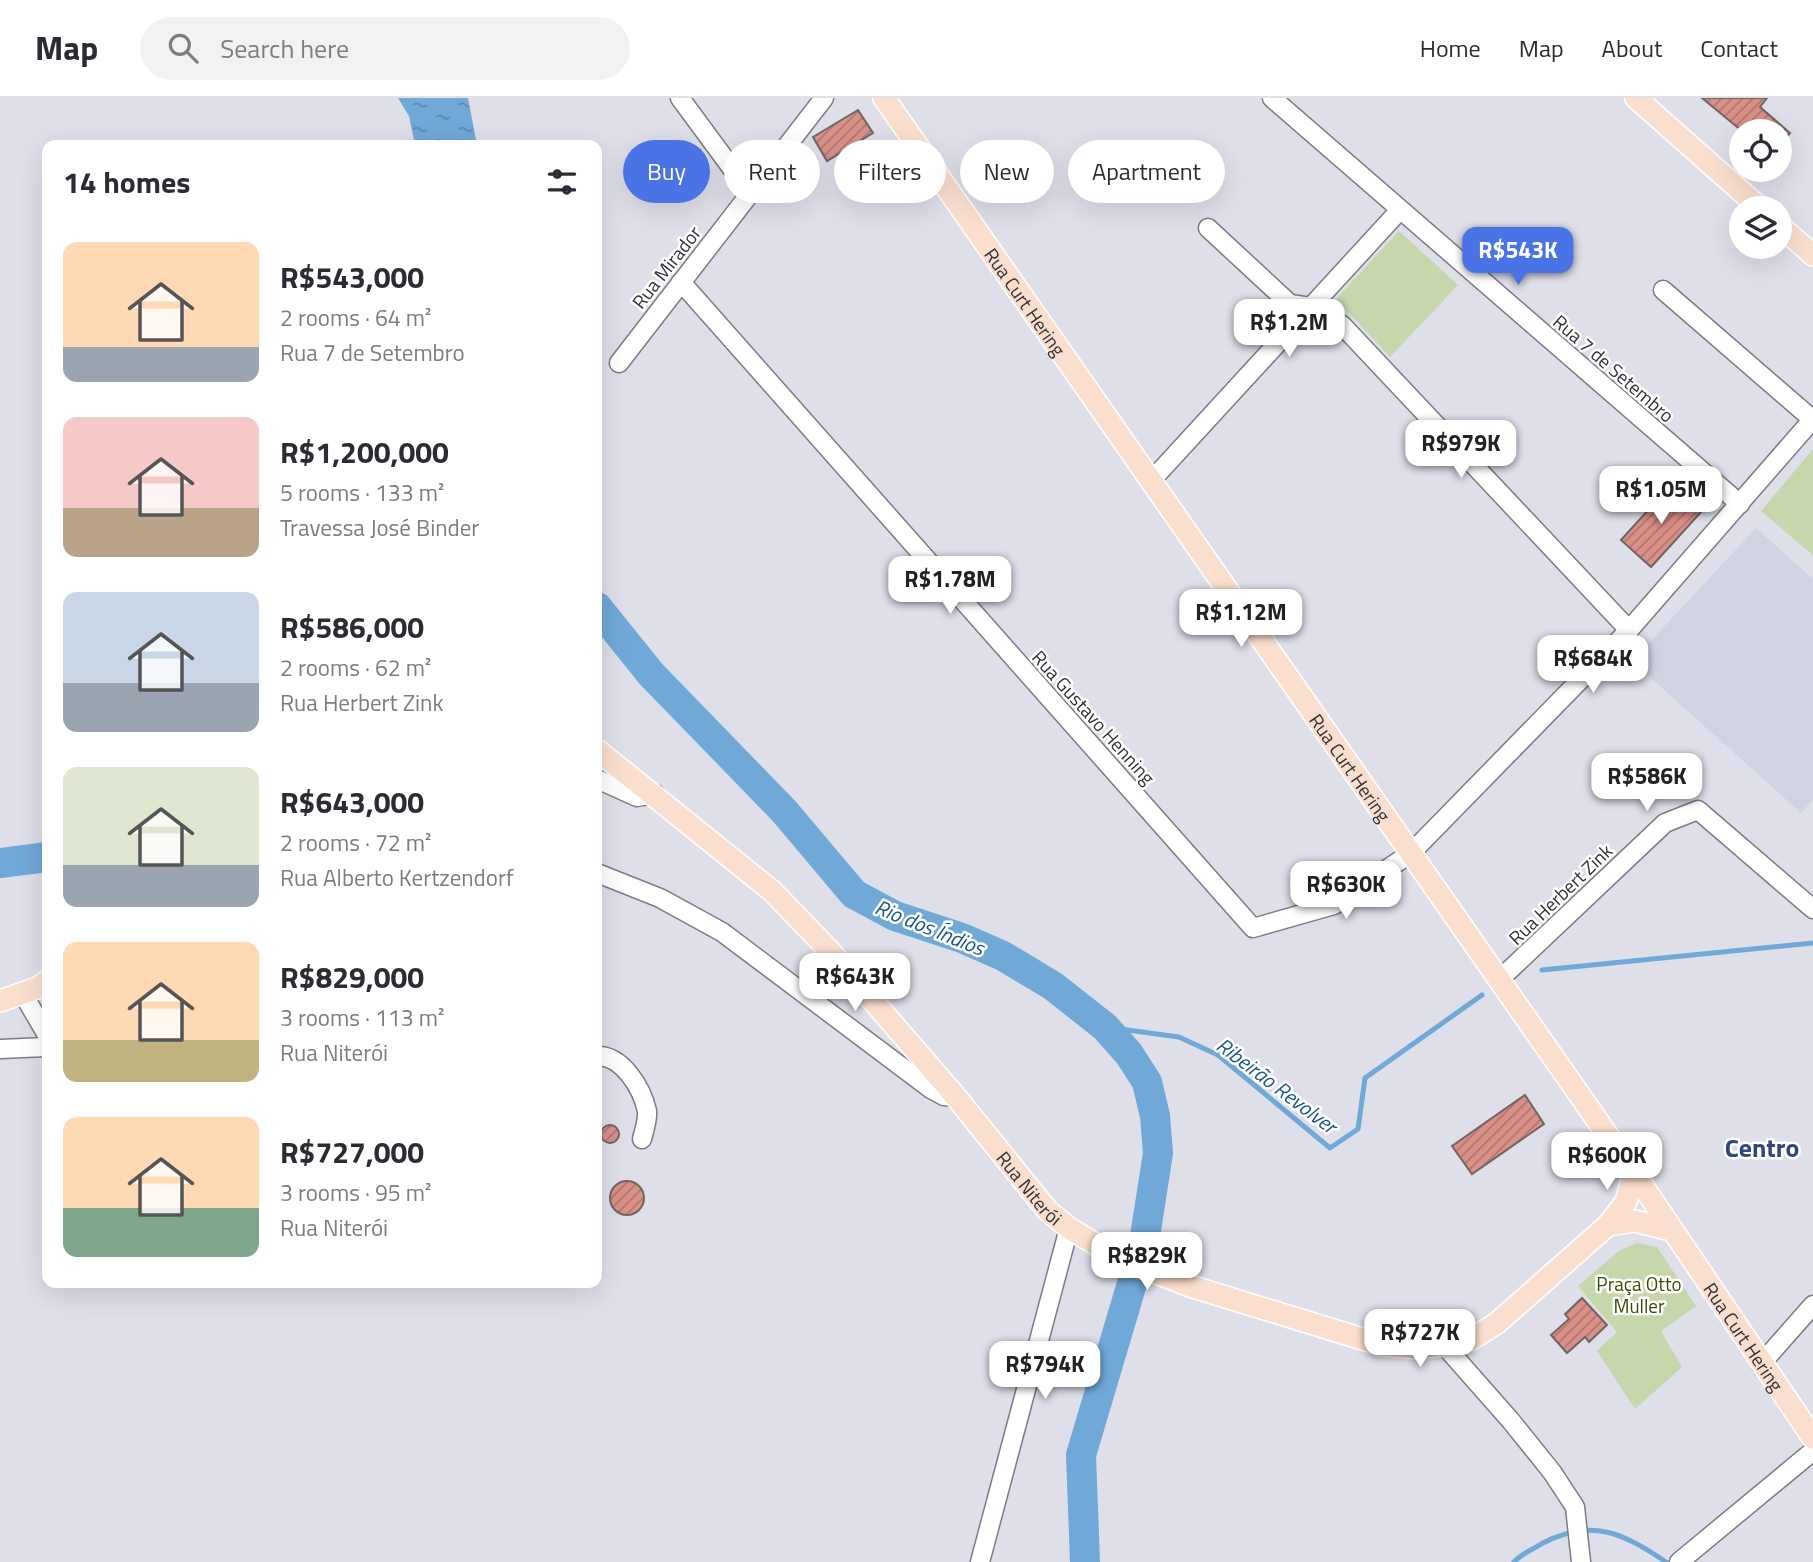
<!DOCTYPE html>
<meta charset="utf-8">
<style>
body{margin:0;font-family:"Titillium Web",sans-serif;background:#f2f2f3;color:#2b2b33;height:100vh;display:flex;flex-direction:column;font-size:26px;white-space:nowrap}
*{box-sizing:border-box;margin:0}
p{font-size:23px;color:#7c7c81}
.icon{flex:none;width:38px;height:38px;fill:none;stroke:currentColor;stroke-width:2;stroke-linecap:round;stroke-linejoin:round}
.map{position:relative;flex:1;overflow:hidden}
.panel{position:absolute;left:42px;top:42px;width:560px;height:1148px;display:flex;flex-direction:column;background:#fff;border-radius:14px;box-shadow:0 7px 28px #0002}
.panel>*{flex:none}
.banner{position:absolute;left:623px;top:42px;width:665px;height:63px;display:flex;gap:14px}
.controls{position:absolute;left:1729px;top:21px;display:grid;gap:14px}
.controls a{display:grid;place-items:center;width:63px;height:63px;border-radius:50%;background:#fff;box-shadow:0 7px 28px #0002;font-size:35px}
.price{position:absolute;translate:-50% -60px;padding:0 16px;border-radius:14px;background:#fff;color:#222;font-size:23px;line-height:46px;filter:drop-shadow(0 2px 4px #0008)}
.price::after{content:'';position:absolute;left:50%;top:42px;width:21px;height:16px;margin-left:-10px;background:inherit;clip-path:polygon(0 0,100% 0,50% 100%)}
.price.selected{background:#4a73e6;color:#fff}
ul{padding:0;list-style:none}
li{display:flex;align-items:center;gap:21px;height:175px;padding:0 21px}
li span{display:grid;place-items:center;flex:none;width:196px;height:140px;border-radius:14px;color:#555}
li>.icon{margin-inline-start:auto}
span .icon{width:84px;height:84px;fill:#fffc;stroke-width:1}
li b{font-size:30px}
h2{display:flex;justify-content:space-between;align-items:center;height:84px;padding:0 21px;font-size:30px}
.pill{padding:0 24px;border-radius:32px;background:#fff;box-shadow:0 7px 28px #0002;font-size:24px;line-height:63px}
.pill.selected{background:#4a73e6;color:#fff}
header{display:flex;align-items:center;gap:42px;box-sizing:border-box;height:98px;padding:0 35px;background:#fff;border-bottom:2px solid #e1e1e2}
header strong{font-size:33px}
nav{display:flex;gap:38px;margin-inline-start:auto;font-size:24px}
.search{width:490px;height:63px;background:#f2f2f3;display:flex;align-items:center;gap:18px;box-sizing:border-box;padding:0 24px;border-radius:38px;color:#7c7c81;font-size:26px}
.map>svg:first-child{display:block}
</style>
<header>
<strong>Map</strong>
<div class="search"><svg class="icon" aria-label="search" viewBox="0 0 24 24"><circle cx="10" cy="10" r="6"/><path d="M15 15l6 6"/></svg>Search here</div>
<nav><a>Home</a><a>Map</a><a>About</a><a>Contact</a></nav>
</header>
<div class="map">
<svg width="1813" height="1464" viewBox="0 0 1813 1464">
<defs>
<pattern id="water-ripples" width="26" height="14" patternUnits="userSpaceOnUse" patternTransform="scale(1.75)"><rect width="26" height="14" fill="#70a8d7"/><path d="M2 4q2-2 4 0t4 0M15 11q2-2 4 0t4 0" fill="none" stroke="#5d89af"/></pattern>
<pattern id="building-hatch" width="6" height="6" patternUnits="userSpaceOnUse" patternTransform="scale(1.75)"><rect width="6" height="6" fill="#da9087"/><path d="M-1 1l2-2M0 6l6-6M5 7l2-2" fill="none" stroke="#b1766f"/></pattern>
</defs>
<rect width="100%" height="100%" fill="#dedfe9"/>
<path fill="#d1d2e3" d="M 1756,430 L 1813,481 L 1813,702 L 1801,715 L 1632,563 Z"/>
<g fill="#c5d7ab">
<path d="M 1399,133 L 1458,187 L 1390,259 L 1336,201 Z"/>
<path d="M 1813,351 L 1813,457 L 1761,413 Z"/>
<path d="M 1637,1145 L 1657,1149 L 1696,1208 L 1661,1233 L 1682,1269 L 1635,1311 L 1597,1253 L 1617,1234 L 1578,1188 L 1620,1152 Z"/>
</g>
<path fill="url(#water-ripples)" d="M 398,0 L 468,0 L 477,47 L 415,47 L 409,18 Z"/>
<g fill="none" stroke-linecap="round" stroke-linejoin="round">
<g stroke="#70a8d7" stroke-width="5">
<path d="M 1542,872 L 1813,845"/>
<path d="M 1105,929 L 1179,939 L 1218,957 L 1330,1050 L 1358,1031 L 1365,980 L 1482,897"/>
<path d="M 1514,1464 C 1521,1456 1532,1452 1541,1446 C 1591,1419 1623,1435 1666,1464"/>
</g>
<g stroke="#70a8d7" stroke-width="30">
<path d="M 597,509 L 651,576 L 784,713 L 854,796 L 895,818 L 962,840 L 1003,858 L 1053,888 L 1105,929 L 1129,956 L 1147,984 L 1155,1018 L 1158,1055 L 1144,1145 L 1081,1357 L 1085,1464"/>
<path d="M 0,765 L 47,759"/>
</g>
</g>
<g fill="url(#building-hatch)" stroke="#6f6563" stroke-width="2">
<path d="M 1702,0 L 1767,0 L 1760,9 L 1790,35 L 1780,47 L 1780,33 L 1742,33 Z"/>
<path d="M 858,12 L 873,35 L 827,63 L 813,39 Z"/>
<path d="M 1671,387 L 1701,414 L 1651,469 L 1621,442 Z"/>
<path d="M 1525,997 L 1544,1026 L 1472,1076 L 1452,1048 Z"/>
<circle cx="610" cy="1036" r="9"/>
<circle cx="627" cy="1100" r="17"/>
<path d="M 1582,1200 L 1607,1227 L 1589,1244 L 1585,1239 L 1567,1255 L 1551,1237 L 1569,1221 L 1565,1216 Z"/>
</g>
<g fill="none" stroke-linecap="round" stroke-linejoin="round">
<defs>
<g id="minor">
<path d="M 680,0 L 750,95"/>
<path d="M 1272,0 L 1740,406"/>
<path d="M 1208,130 L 1290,206 L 1311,209 L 1342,227 L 1629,532"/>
<path d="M 681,184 L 1253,830 L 1334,807 L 1411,755 L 1629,532 L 1813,321"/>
<path d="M 1663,192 L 1812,321"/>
<path d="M 619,265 L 824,0"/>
<path d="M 1151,383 L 1399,113"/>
<path d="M 597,681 L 637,699 L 655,696"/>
<path d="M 597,775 L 660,800 L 722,834 L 931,991 L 944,998 L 956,999"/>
<path d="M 1499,882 L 1665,725 L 1698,712 L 1813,811"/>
<path d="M 23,896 L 47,937"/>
<path d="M 0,951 L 47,949"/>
<path d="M 597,958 C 622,957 642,990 647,1013 C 648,1022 644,1033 642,1041"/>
<path d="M 1444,1247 L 1511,1323 L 1552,1374 L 1575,1409 L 1581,1464"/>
<path d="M 1761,1266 L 1813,1207"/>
<path d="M 980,1464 L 1069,1130"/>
<path d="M 1679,1464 L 1813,1353"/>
</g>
<g id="major">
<path id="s1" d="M 884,0 L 1634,1075 L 1813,1340"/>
<path d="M 1636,0 L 1760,110"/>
<path d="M 1780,128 L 1813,157"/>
<path id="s2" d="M 597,652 L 772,793 L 829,852 L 956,999 L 1048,1113 L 1069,1130 L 1118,1160 L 1190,1188 L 1382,1247 L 1417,1250 L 1444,1247 L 1472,1241 L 1497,1225 L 1608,1127 L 1626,1104 L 1634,1075"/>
<path d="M 0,903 L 37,890 L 47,883"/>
<path d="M 1608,1127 L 1635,1123 L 1671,1132"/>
</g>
</defs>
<use href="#minor" stroke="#7b7c84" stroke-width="21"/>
<use href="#major" stroke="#fff" stroke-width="24"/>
<use href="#minor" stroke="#fff" stroke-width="18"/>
<use href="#major" stroke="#fbdfce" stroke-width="21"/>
</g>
<g text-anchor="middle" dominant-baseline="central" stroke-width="5" stroke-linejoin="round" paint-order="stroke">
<g font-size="19" fill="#313135" stroke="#fff">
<text transform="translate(666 169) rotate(-52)">Rua Mirador</text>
<text stroke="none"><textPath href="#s1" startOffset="248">Rua Curt Hering</textPath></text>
<text transform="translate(1614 270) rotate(41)">Rua 7 de Setembro</text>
<text transform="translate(1094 619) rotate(48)">Rua Gustavo Henning</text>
<text stroke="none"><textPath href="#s1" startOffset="816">Rua Curt Hering</textPath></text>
<text transform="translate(1560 796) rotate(-44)">Rua Herbert Zink</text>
<text stroke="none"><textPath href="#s2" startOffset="618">Rua Niterói</textPath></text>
<text stroke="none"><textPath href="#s1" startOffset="1508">Rua Curt Hering</textPath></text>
</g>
<g font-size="19" fill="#384d02" stroke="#fff">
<text x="1639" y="1185">Praça Otto<tspan x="1639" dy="22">Muller</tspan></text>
</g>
<g font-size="21" font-style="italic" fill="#195885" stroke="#fff">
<text transform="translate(930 829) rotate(22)">Rio dos Índios</text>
<text transform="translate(1277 987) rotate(37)">Ribeirão Revolver</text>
</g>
<g font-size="26" font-weight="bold" fill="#30467f" stroke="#fff">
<text x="1762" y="1049">Centro</text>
</g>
</g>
</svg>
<div class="controls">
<a><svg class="icon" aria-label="locate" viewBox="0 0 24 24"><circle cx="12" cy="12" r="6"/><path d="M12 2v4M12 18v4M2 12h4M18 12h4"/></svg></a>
<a><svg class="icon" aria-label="layers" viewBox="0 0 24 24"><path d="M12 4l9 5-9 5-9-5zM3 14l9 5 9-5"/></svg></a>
</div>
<b class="price selected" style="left:1518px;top:189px">R$543K</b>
<b class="price" style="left:1289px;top:261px">R$1.2M</b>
<b class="price" style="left:1461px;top:382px">R$979K</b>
<b class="price" style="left:1661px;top:428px">R$1.05M</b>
<b class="price" style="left:950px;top:518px">R$1.78M</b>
<b class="price" style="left:1241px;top:551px">R$1.12M</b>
<b class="price" style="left:1593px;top:597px">R$684K</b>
<b class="price" style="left:1647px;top:715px">R$586K</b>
<b class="price" style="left:1346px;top:823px">R$630K</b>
<b class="price" style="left:855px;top:915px">R$643K</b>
<b class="price" style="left:1607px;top:1094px">R$600K</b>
<b class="price" style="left:1147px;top:1194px">R$829K</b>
<b class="price" style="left:1420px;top:1271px">R$727K</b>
<b class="price" style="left:1045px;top:1303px">R$794K</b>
<div class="banner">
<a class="pill selected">Buy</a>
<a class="pill">Rent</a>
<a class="pill">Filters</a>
<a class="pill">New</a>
<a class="pill">Apartment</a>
</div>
<section class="panel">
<h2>14 homes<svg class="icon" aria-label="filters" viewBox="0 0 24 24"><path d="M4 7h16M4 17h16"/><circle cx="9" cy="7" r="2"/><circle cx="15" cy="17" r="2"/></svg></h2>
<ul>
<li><span style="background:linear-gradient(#ffd9b3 75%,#9aa5b1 0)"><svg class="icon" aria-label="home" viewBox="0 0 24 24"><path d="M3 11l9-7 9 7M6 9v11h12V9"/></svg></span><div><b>R$543,000</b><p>2 rooms · 64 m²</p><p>Rua 7 de Setembro</p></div></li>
<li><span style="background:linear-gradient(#f6c9c9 65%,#b9a48a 0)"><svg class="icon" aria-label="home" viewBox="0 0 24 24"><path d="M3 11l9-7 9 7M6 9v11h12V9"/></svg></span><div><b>R$1,200,000</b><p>5 rooms · 133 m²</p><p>Travessa José Binder</p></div></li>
<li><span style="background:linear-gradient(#c9d6e8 65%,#9aa5b1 0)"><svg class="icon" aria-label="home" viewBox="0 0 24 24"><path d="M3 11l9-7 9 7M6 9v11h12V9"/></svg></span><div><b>R$586,000</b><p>2 rooms · 62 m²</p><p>Rua Herbert Zink</p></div></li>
<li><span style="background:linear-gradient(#dfe7d0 70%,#9aa5b1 0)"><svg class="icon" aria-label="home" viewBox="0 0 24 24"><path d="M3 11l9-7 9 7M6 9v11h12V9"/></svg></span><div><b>R$643,000</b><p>2 rooms · 72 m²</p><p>Rua Alberto Kertzendorf</p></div></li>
<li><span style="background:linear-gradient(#ffd9b3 70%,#c2b280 0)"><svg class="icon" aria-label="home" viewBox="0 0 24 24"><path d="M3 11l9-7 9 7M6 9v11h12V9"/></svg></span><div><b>R$829,000</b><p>3 rooms · 113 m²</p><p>Rua Niterói</p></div></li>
<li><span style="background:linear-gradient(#ffd9b3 65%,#7fa58c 0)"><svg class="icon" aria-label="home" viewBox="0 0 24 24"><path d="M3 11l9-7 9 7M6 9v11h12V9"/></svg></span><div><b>R$727,000</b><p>3 rooms · 95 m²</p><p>Rua Niterói</p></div></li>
</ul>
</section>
</div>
